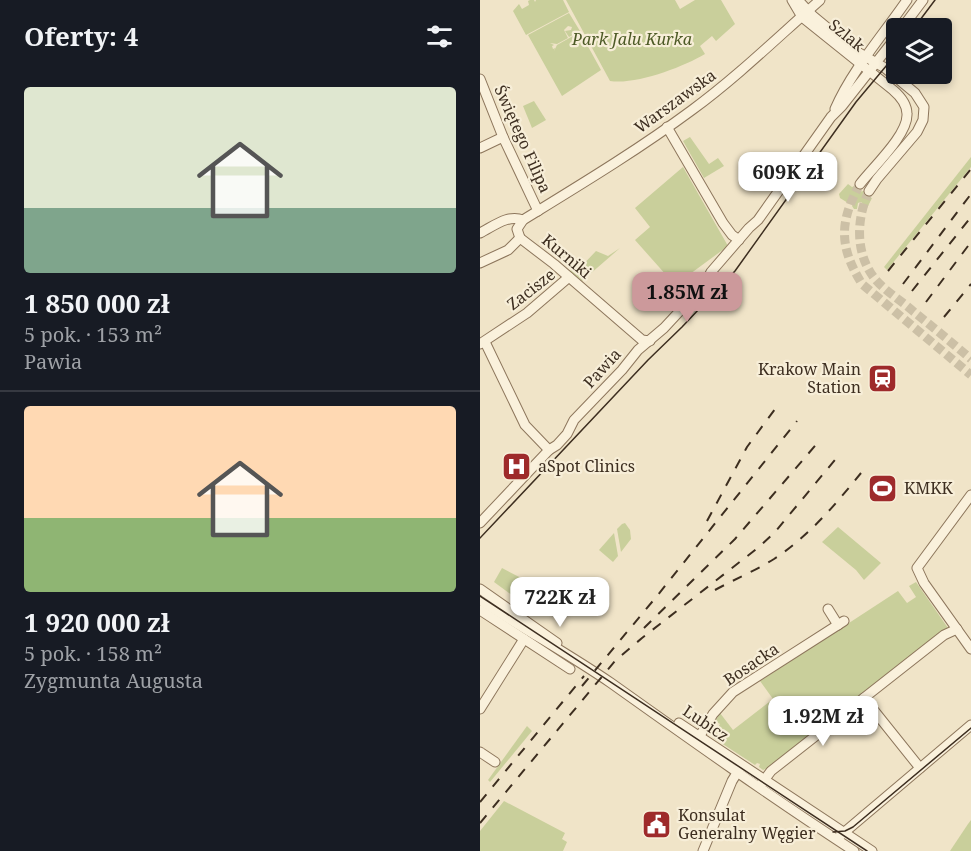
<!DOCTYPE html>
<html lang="pl">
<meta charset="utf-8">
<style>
body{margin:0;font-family:"Noto Serif",serif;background:#20242c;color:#f1f3f6;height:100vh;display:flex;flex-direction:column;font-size:22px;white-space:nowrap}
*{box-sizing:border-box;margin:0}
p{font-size:20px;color:#9ea1a6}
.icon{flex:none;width:33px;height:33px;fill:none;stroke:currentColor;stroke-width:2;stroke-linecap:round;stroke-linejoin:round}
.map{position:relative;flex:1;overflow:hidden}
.panel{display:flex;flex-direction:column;background:#171b24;width:480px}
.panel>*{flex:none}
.controls{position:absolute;left:406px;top:18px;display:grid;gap:12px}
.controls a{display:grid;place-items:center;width:66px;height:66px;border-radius:6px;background:#171b24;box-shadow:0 3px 9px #0003;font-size:30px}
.price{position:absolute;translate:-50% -51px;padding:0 14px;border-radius:12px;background:#fff;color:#222;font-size:20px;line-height:39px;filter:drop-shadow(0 2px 3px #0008)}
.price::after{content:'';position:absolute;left:50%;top:36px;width:18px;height:14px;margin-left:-9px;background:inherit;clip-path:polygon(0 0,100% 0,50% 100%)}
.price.active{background:#cc999b;color:#111}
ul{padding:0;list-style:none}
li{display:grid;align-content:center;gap:12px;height:318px;padding:0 24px}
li+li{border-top:2px solid #363941}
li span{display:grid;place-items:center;height:186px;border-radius:6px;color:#555}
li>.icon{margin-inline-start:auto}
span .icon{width:108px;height:108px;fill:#fffc;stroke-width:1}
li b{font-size:26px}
h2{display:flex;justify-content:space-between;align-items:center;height:72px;padding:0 24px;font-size:26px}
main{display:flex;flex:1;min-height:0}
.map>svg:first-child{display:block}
</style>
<main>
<section class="panel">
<h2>Oferty: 4<svg class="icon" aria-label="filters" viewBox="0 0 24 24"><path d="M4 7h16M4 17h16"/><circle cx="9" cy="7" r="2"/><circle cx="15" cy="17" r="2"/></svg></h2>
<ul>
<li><span style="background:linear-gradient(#dfe7d0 65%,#7fa58c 0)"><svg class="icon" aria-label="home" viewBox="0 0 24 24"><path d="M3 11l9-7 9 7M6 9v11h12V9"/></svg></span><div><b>1 850 000 zł</b><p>5 pok. · 153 m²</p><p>Pawia</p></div></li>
<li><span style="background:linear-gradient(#ffd9b3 60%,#8fb573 0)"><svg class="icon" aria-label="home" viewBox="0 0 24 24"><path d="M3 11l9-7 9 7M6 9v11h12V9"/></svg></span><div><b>1 920 000 zł</b><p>5 pok. · 158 m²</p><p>Zygmunta Augusta</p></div></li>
</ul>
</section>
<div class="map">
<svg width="491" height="851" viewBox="0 0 491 851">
<rect width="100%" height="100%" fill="#f0e4c8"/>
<g fill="#c9cf9b">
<path d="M 50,0 L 54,0 L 55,2 L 56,0 L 83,0 L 89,12 L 46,35 L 33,11 L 39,4 L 42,9 L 49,5 L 48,1 Z"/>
<path d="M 86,0 L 195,0 L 200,9 L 215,0 L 241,0 L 255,24 L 236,41 L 232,36 L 220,46 L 225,54 C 203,67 156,85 130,81 Z"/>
<path d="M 89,13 L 100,31 L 89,37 L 85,31 L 91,30 L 92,27 L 88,26 L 84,30 L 88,38 L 77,44 L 70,43 L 74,45 L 72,46 L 73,49 L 75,48 L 74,51 L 77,45 L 100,32 L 121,70 L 82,96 L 48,35 Z"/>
<path d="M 54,101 L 66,120 L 52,128 L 43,106 Z"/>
<path d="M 210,137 L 229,164 L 238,158 L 244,166 L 224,178 L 203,141 Z"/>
<path d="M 491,157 L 491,167 L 407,270 L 404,267 Z"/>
<path d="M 203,167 L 248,246 L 195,285 L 155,240 L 170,227 L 155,208 Z"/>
<path d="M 368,184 L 372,187 L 377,185 L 377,192 L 384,191 L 385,198 L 392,198 L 386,210 L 383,209 L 383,204 L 381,202 L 378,203 L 377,209 L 374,209 L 372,206 L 375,199 L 371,199 L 368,203 L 360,198 L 359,194 Z"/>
<path d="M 140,248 L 102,281 L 90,271 L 93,268 L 97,271 L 116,251 L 128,256 Z"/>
<path d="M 145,523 L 150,530 L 151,539 L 141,552 L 137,529 L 142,524 Z"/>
<path d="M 358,527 L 401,563 L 384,580 L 376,570 L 342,542 Z"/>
<path d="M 134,533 L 138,556 L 133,562 L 119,550 Z"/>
<path d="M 22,568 L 45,580 L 36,598 L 14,582 Z"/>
<path d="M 436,582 L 468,628 L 293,766 L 283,770 L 279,767 L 280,764 L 277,763 L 275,765 L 232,737 L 240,724 L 235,721 L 240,713 L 253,730 L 293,699 L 280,681 L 418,591 L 427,603 L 436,597 L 429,586 Z"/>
<path d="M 51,583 L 72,594 L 61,612 L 41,600 Z"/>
<path d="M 47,726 L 52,731 L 10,782 L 8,780 Z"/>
<path d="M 24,801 L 85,833 L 82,839 L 87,842 L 83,851 L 0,851 L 0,831 Z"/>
<path d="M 491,820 L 491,851 L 470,851 L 488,824 Z"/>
</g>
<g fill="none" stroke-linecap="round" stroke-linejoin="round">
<g stroke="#ccc0a6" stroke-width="9" stroke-dasharray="9 4.5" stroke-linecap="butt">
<path d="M 380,184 C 359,222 359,247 382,284 L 491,375"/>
<path d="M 389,191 C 376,219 375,254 395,279 C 405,291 422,301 434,312 C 453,327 472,343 491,359"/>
</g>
<defs>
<g id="minor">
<path d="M 312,0 L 322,17 L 413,90 C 420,96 427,104 427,114 C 428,135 393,167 380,184"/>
<path d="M 318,0 L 333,16 L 374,50 L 405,68 L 435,93 L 444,107 L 443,120 L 437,132 L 397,179 L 389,191"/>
<path d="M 422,28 L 443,0"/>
<path d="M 0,79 L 23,137 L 58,211"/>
<path d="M 355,109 C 372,70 403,35 427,0"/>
<path d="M 187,127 L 243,223 L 252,235 L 259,240"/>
<path d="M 0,148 L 23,137"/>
<path d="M 0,233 C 14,226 28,214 43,220"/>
<path d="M 40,238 L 37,229 L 43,220 C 100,185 158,150 212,110 C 257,77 298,37 340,0"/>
<path d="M 40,238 L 74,264 L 162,340 L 170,341"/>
<path d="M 0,263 L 28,250 L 40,238"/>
<path d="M 5,342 L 45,425 L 69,450"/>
<path d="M 0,344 L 47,313 L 89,277"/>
<path d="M 491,495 L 437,568 L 444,583 L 491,649"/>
<path d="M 0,523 L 69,450 L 77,445 L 87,434 L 94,420 L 142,370 L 158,350 L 184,328 L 210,300 L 226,282 L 231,272 L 269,228 L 278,220 L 351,117 L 362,106 L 417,36"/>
<path d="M 0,589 L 77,643"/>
<path d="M 0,600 C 43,629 89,654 131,683 C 211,740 291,797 374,851"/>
<path d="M 348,609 L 358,625"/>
<path d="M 0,610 L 90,669"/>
<path d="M 384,698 L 440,768"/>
<path d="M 0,709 L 44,639"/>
<path d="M 199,723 L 392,851"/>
<path d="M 218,739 L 233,714 L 253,692 L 364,621"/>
<path d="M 0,752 L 15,762"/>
<path d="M 282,783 L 291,771 L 464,635 L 477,629"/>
<path d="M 360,836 L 491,725"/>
<path d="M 223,851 L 252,781 L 260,768"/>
</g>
</defs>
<use href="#minor" stroke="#8d765c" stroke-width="11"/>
<use href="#minor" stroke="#faf1dc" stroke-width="9"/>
<g stroke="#3d2e20" stroke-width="1.5">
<path d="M 434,28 L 455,0"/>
<path d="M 0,538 L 168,360 L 202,327 L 255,271 L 376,102 L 417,53"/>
<path d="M 0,596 L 387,851"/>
<path d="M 353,832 L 365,831 L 373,827 L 491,728"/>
</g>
<g stroke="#3d2e20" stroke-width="2" stroke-dasharray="10 10" stroke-linecap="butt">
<path d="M 408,271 L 491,169"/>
<path d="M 423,284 L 491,194"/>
<path d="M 432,291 L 491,217"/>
<path d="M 446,302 L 491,242"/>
<path d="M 464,317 L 491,284"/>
<path d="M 227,521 L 267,447 L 298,405"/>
<path d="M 235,590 C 255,579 275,571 294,559 C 329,536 355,505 381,473"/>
<path d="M 164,628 L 255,539 L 340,440"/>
<path d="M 102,686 L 177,596 L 317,421"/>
<path d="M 0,802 L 104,676"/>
<path d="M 0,823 L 135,661 L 162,638 L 279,547 L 295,532 L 359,455"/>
</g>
</g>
<defs>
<symbol id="station-square" viewBox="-11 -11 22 22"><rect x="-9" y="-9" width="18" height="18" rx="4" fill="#9e2a2b" stroke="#f7eed8"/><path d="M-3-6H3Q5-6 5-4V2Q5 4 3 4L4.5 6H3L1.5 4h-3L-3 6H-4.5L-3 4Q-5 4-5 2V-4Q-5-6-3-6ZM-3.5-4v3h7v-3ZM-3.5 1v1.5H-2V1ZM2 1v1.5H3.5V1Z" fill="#fff"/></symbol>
<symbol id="hospital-square" viewBox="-11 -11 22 22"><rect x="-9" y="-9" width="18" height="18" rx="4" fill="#9e2a2b" stroke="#f7eed8"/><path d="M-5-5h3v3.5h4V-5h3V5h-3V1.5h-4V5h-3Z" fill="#fff"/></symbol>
<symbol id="stadium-square" viewBox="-11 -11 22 22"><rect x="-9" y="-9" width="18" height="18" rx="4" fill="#9e2a2b" stroke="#f7eed8"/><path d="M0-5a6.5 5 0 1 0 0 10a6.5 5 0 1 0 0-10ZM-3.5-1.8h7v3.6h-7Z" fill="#fff"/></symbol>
<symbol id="civic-square" viewBox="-11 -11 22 22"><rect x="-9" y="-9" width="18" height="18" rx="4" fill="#9e2a2b" stroke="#f7eed8"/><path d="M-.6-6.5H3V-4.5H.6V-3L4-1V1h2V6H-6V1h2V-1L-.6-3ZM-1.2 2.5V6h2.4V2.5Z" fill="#fff"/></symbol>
</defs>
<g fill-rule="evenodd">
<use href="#station-square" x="386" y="362" width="33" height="33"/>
<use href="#hospital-square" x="20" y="450" width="33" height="33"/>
<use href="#stadium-square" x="386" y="472" width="33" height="33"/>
<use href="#civic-square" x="160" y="808" width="33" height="33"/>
</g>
<g text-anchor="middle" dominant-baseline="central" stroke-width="4.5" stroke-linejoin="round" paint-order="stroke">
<g font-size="16" fill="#3d2e20" stroke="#f7eed8">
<text transform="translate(367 35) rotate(39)">Szlak</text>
<text transform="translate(195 101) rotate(-36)">Warszawska</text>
<text transform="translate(43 139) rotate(66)">Świętego Filipa</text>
<text transform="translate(87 256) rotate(40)">Kurniki</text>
<text transform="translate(51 289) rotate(-38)">Zacisze</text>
<text transform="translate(122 368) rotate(-48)">Pawia</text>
<text transform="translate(271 664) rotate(-34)">Bosacka</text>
<text transform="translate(226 723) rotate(34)">Lubicz</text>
</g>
<g font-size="16" font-style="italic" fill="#4d5a26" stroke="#f7eed8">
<text x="152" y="39">Park Jalu Kurka</text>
</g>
<g font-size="16" fill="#3d2e20" stroke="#f7eed8" text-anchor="start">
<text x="381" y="369" text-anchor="end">Krakow Main<tspan x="381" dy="18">Station</tspan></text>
<text x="58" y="466">aSpot Clinics</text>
<text x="424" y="488">KMKK</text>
<text x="198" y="815">Konsulat<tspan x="198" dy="18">Generalny Węgier</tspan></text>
</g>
</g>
</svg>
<div class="controls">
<a><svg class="icon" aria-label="layers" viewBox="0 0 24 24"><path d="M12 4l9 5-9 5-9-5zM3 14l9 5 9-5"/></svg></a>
</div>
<b class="price" style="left:308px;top:203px">609K zł</b>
<b class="price active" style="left:207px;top:323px">1.85M zł</b>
<b class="price" style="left:80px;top:628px">722K zł</b>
<b class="price" style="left:343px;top:747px">1.92M zł</b>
</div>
</main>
